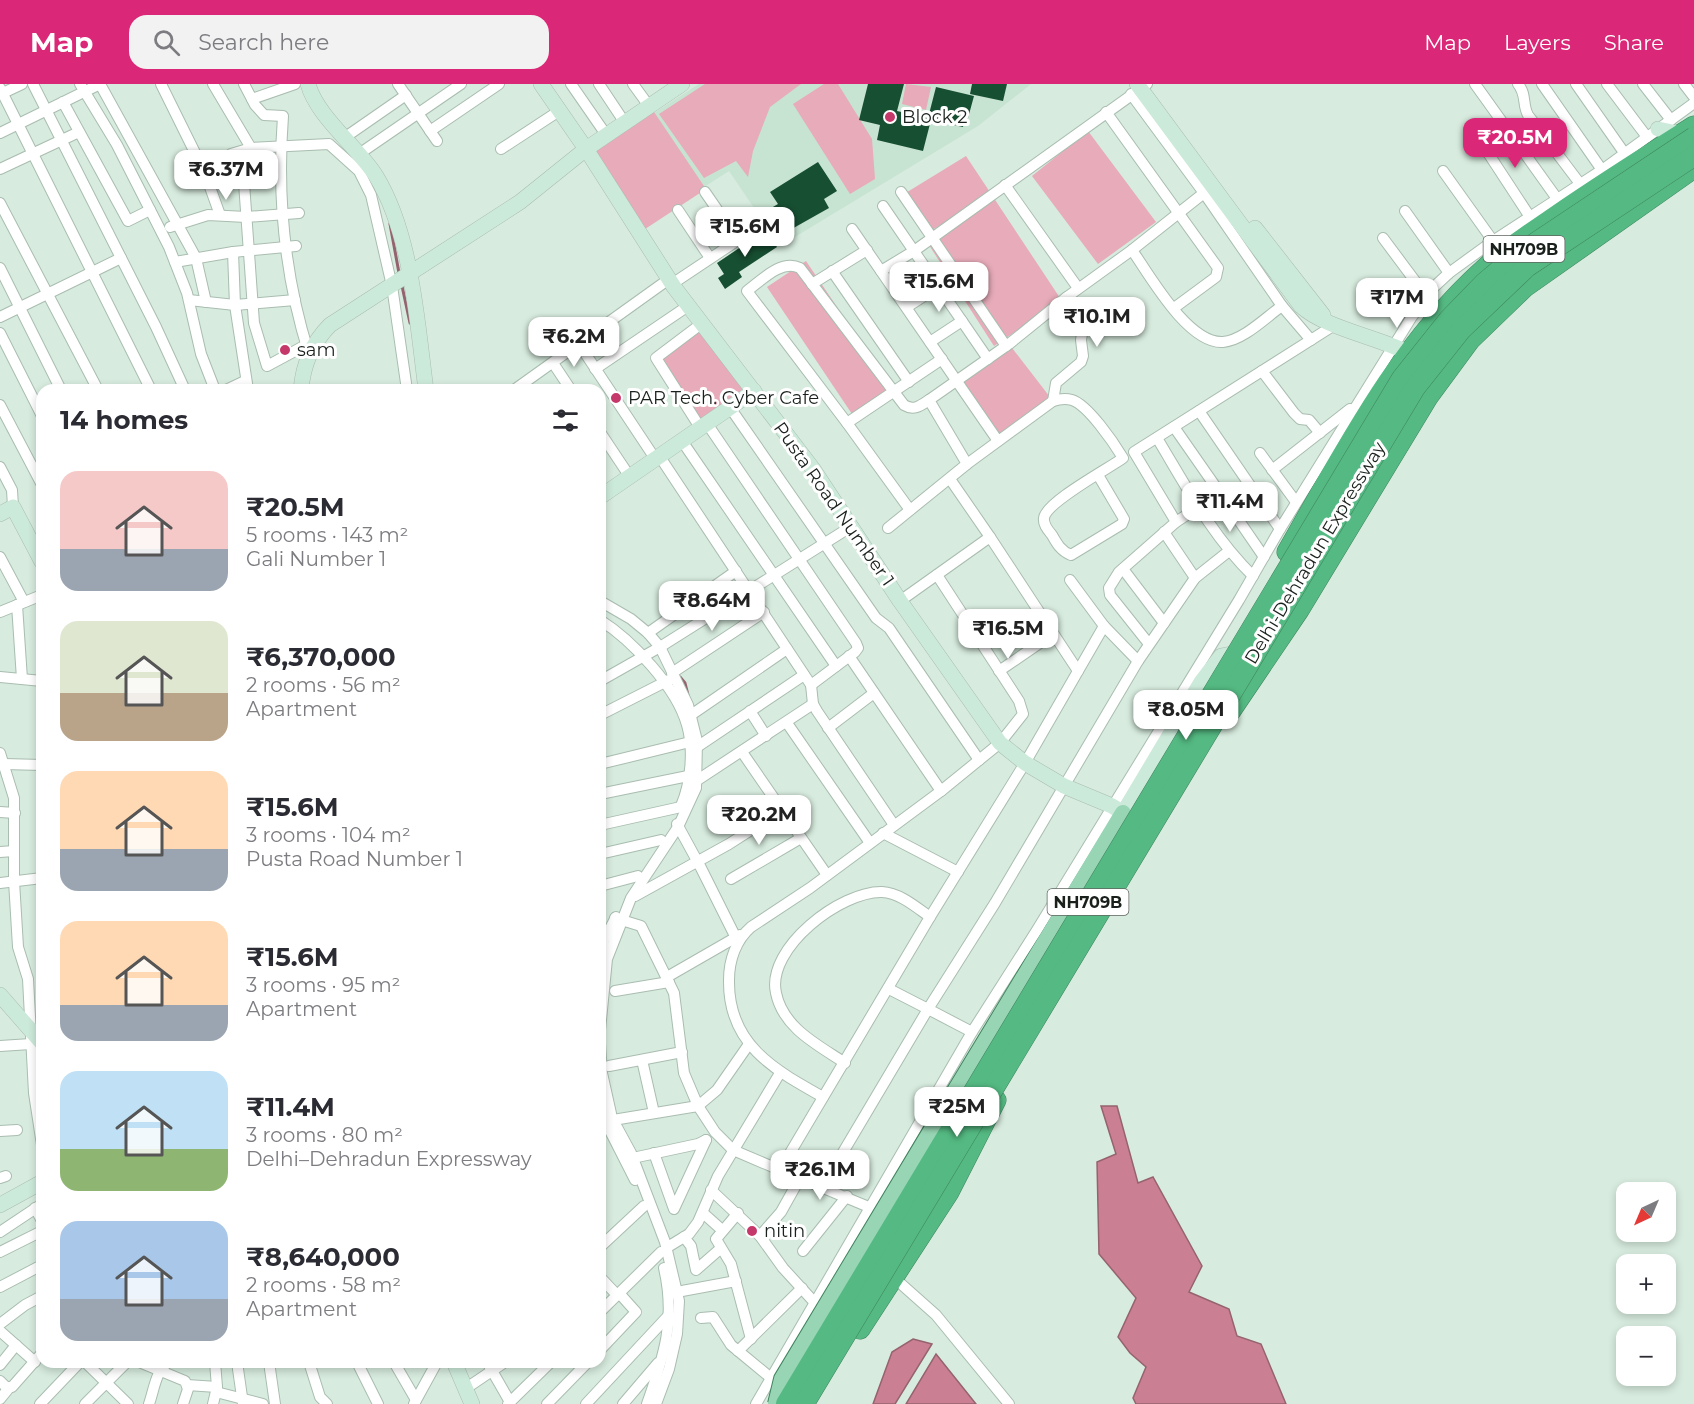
<!DOCTYPE html>
<meta charset="utf-8">
<style>
body{margin:0;font-family:Montserrat,sans-serif;background:#f2f2f3;color:#2b2b33;height:100vh;display:flex;flex-direction:column;font-size:22px;white-space:nowrap}
*{box-sizing:border-box;margin:0}
p{font-size:20px;color:#7c7c81}
.icon{flex:none;width:33px;height:33px;fill:none;stroke:currentColor;stroke-width:2;stroke-linecap:round;stroke-linejoin:round}
.map{position:relative;flex:1;overflow:hidden}
.drawer{position:absolute;left:36px;top:300px;width:570px;height:984px;display:flex;flex-direction:column;background:#fff;border-radius:18px;box-shadow:0 3px 9px #0003}
.drawer>*{flex:none}
.needle{width:39px;rotate:224deg}
.buttons{position:absolute;left:1616px;top:1098px;display:grid;gap:12px}
.buttons a{display:grid;place-items:center;width:60px;height:60px;border-radius:12px;background:#fff;box-shadow:0 3px 9px #0003;font-size:30px}
.price{position:absolute;translate:-50% -51px;padding:0 14px;border-radius:12px;background:#fff;color:#222;font-size:20px;line-height:39px;filter:drop-shadow(0 2px 3px #0008)}
.price::after{content:'';position:absolute;left:50%;top:36px;width:18px;height:14px;margin-left:-9px;background:inherit;clip-path:polygon(0 0,100% 0,50% 100%)}
.price.active{background:#db2777;color:#fff}
ul{padding:0;list-style:none}
li{display:flex;align-items:center;gap:18px;height:150px;padding:0 24px}
li span{display:grid;place-items:center;flex:none;width:168px;height:120px;border-radius:18px;color:#555}
li>.icon{margin-inline-start:auto}
span .icon{width:72px;height:72px;fill:#fffc;stroke-width:1}
li b{font-size:26px}
h2{display:flex;justify-content:space-between;align-items:center;height:72px;padding:0 24px;font-size:26px}
header{display:flex;align-items:center;gap:36px;box-sizing:border-box;height:84px;padding:0 30px;background:#db2777;color:#fff}
header strong{font-size:28px}
nav{display:flex;gap:33px;margin-inline-start:auto;font-size:21px}
.search{width:420px;height:54px;background:#f2f2f3;display:flex;align-items:center;gap:15px;box-sizing:border-box;padding:0 21px;border-radius:18px;color:#7c7c81;font-size:22px}
.map>svg:first-child{display:block}
</style>
<header>
<strong>Map</strong>
<div class="search"><svg class="icon" aria-label="search" viewBox="0 0 24 24"><circle cx="10" cy="10" r="6"/><path d="M15 15l6 6"/></svg>Search here</div>
<nav><a>Map</a><a>Layers</a><a>Share</a></nav>
</header>
<div class="map">
<svg width="1694" height="1320" viewBox="0 0 1694 1320">
<rect width="100%" height="100%" fill="#d7ebde"/>
<path fill="#c7e3d1" d="M 699,0 L 1031,0 L 978,42 L 780,162 L 729,87 L 704,103 L 654,29 Z"/>
<g fill="#e7abb9">
<path d="M 705,0 L 801,0 L 770,23 L 753,67 L 748,93 L 736,77 L 704,94 L 659,30 Z"/>
<path d="M 824,0 L 838,0 L 872,55 L 875,95 L 850,110 L 793,20 Z"/>
<path d="M 906,0 L 931,3 L 926,26 L 902,20 Z"/>
<path d="M 650,22 L 706,105 L 639,149 L 587,63 Z"/>
<path d="M 1088,47 L 1156,138 L 1098,180 L 1032,92 Z"/>
<path d="M 966,72 L 1062,217 L 994,262 L 927,158 L 982,116 L 929,148 L 904,110 Z"/>
<path d="M 806,177 L 891,303 L 852,330 L 767,203 Z"/>
<path d="M 701,243 L 747,311 L 701,345 L 658,271 Z"/>
<path d="M 1009,260 L 1053,317 L 998,357 L 960,301 Z"/>
</g>
<g fill="#ca7f92" stroke="#95636f" stroke-width="1.5">
<path d="M 1101,1022 L 1117,1022 L 1138,1099 L 1153,1093 L 1202,1182 L 1189,1208 L 1229,1225 L 1237,1252 L 1261,1260 L 1286,1320 L 1136,1320 L 1133,1314 L 1146,1283 L 1130,1269 L 1118,1253 L 1136,1214 L 1099,1170 L 1097,1078 L 1116,1070 Z"/>
<path d="M 913,1255 L 932,1260 L 895,1320 L 873,1320 L 892,1268 Z"/>
<path d="M 936,1270 L 976,1320 L 906,1320 Z"/>
</g>
<g fill="none" stroke-linecap="round" stroke-linejoin="round">
<g stroke="#95636f" stroke-width="3">
<path d="M 390,140 L 399,189"/>
<path d="M 402,202 L 410,239"/>
<path d="M 680,593 L 685,599 L 688,611"/>
</g>
</g>
<g fill="#174f32">
<path d="M 868,0 L 904,0 L 897,27 L 928,34 L 936,3 L 974,12 L 968,34 L 965,33 L 963,43 L 931,36 L 923,67 L 877,56 L 880,41 L 859,36 Z"/>
<path d="M 972,0 L 1007,0 L 1003,17 L 970,10 Z"/>
<path d="M 818,78 L 837,107 L 824,115 L 829,124 L 790,146 L 784,137 L 776,142 L 766,127 L 778,120 L 770,108 Z"/>
<path d="M 766,146 L 777,163 L 739,188 L 742,193 L 725,205 L 718,194 L 724,190 L 717,179 Z"/>
</g>
<g fill="none" stroke-linecap="round" stroke-linejoin="round">
<defs>
<g id="street">
<path d="M 33,0 L 156,243 L 185,306"/>
<path d="M 80,0 L 117,61 L 169,163 L 187,209 L 201,270 L 215,306"/>
<path d="M 161,0 L 205,89 L 220,131"/>
<path d="M 213,0 L 251,64"/>
<path d="M 244,0 L 255,21 L 264,31 L 283,32 C 277,112 285,194 309,270"/>
<path d="M 398,0 L 437,57"/>
<path d="M 571,0 L 607,52"/>
<path d="M 599,0 L 625,39"/>
<path d="M 633,0 L 649,22"/>
<path d="M 1475,0 L 1558,116"/>
<path d="M 1518,0 C 1527,11 1522,20 1528,31 L 1581,101"/>
<path d="M 1542,0 L 1602,86"/>
<path d="M 1576,0 L 1625,70"/>
<path d="M 1607,0 L 1647,53"/>
<path d="M 1643,0 L 1671,36"/>
<path d="M 1684,0 L 1694,13"/>
<path d="M 0,4 L 151,306"/>
<path d="M 3,9 L 22,0"/>
<path d="M 252,15 L 295,0"/>
<path d="M 63,18 L 128,137 L 150,126"/>
<path d="M 1106,28 L 1218,184 L 1216,193 L 1174,224"/>
<path d="M 430,47 L 499,0"/>
<path d="M 0,49 L 100,0 L 196,174 L 206,218"/>
<path d="M 1477,52 L 1530,133"/>
<path d="M 344,54 L 406,11"/>
<path d="M 501,65 L 559,27"/>
<path d="M 359,70 L 461,0"/>
<path d="M 0,85 L 79,48"/>
<path d="M 1443,87 L 1493,157"/>
<path d="M 205,89 L 231,70 L 251,64 L 329,60 L 359,87 L 371,111 L 392,202 L 407,306"/>
<path d="M 244,99 L 254,239 L 267,282 L 306,261"/>
<path d="M 1005,101 L 1078,204"/>
<path d="M 705,108 L 738,156"/>
<path d="M 901,108 L 1006,262"/>
<path d="M 1204,109 L 1282,222 L 1311,256"/>
<path d="M 0,119 L 98,306"/>
<path d="M 883,122 L 988,275"/>
<path d="M 678,126 L 710,174"/>
<path d="M 1405,127 L 1449,189"/>
<path d="M 170,143 L 208,131 L 246,133 L 299,129"/>
<path d="M 852,145 L 998,357"/>
<path d="M 1383,154 L 1427,213"/>
<path d="M 1132,166 C 1150,192 1188,260 1223,258 C 1244,256 1266,233 1282,222"/>
<path d="M 233,168 L 235,221 L 248,306"/>
<path d="M 175,178 L 233,168 L 296,162"/>
<path d="M 0,184 L 61,306"/>
<path d="M 832,187 L 909,298"/>
<path d="M 881,187 L 914,167 L 1147,0"/>
<path d="M 672,200 L 762,140"/>
<path d="M 812,200 L 867,166"/>
<path d="M 189,216 L 235,221 L 295,216"/>
<path d="M 907,223 L 938,203"/>
<path d="M 0,233 L 121,174"/>
<path d="M 701,240 L 656,274 L 701,345"/>
<path d="M 0,249 L 42,332"/>
<path d="M 930,258 L 962,237"/>
<path d="M 579,260 L 656,376"/>
<path d="M 553,279 L 571,306"/>
<path d="M 595,285 L 688,222"/>
<path d="M 1262,287 L 1294,329 L 1300,335 L 1309,336 L 1320,349"/>
<path d="M 226,306 L 245,297"/>
<path d="M 514,306 L 669,195"/>
<path d="M 1053,317 L 1056,299 L 1081,278 L 1083,272 L 1081,256 L 1084,237 L 1067,213"/>
<path d="M 0,321 L 42,401"/>
<path d="M 731,325 L 876,534 L 889,544 L 979,676"/>
<path d="M 1199,327 L 1280,445"/>
<path d="M 847,339 L 942,275"/>
<path d="M 708,341 L 856,559 L 858,564 L 855,568 L 811,601"/>
<path d="M 1174,343 L 1220,409 L 1176,438"/>
<path d="M 600,348 L 630,393"/>
<path d="M 1157,354 C 1186,402 1212,452 1253,492"/>
<path d="M 682,357 L 836,582"/>
<path d="M 1260,369 L 1296,418"/>
<path d="M 660,373 L 811,601 L 813,620 L 817,627 L 894,741"/>
<path d="M 967,380 L 929,316 L 1009,260 L 1067,213 L 1132,166 L 1204,109 L 1131,10"/>
<path d="M 0,383 L 12,406 L 13,423"/>
<path d="M 1272,386 L 1350,325"/>
<path d="M 950,395 L 990,453"/>
<path d="M 1220,409 L 1264,473"/>
<path d="M 910,426 L 847,339 L 747,207 C 762,196 781,175 800,184 L 904,321 C 914,327 920,322 929,316"/>
<path d="M 888,444 L 967,380 L 1053,317 C 1059,315 1065,314 1072,316 C 1088,321 1114,359 1123,374 C 1108,385 1046,418 1044,434 C 1043,441 1048,446 1052,451 C 1057,460 1061,467 1071,471 L 1122,440 L 1124,435 L 1098,391"/>
<path d="M 1164,448 L 1195,494"/>
<path d="M 0,473 L 24,518"/>
<path d="M 1123,485 L 1164,539"/>
<path d="M 1070,496 L 1104,542"/>
<path d="M 600,517 L 631,535 L 648,549 L 660,563 L 688,621 L 697,657 L 696,704 L 678,743 L 631,814 L 607,875 L 600,946"/>
<path d="M 900,517 L 990,453 L 1078,587"/>
<path d="M 17,521 L 22,595"/>
<path d="M 0,528 L 42,511"/>
<path d="M 600,536 C 632,556 677,604 687,641 C 694,665 691,699 681,722"/>
<path d="M 648,549 L 736,487"/>
<path d="M 1006,557 L 1043,534"/>
<path d="M 1149,560 L 1110,511 L 1109,504 L 1119,488 L 1176,438 L 1134,368 L 1336,240"/>
<path d="M 849,572 L 941,707"/>
<path d="M 999,587 L 1053,550"/>
<path d="M 672,589 L 764,528"/>
<path d="M 0,593 L 42,597"/>
<path d="M 600,597 L 660,563 L 852,442"/>
<path d="M 750,627 L 766,652"/>
<path d="M 600,631 L 669,596"/>
<path d="M 691,631 L 787,565"/>
<path d="M 787,639 L 870,759"/>
<path d="M 828,644 L 874,609"/>
<path d="M 697,663 L 804,591"/>
<path d="M 742,668 L 827,791"/>
<path d="M 0,669 L 14,714 L 14,797 L 18,863 L 28,895 L 34,1009 L 42,1061"/>
<path d="M 4,680 L 42,681"/>
<path d="M 600,680 L 690,658"/>
<path d="M 693,699 L 813,620"/>
<path d="M 600,710 L 688,692"/>
<path d="M 0,728 L 15,729"/>
<path d="M 677,740 L 701,784 L 736,854"/>
<path d="M 600,741 L 681,723"/>
<path d="M 883,749 L 958,788"/>
<path d="M 0,768 L 14,767"/>
<path d="M 600,770 L 661,756"/>
<path d="M 731,795 L 801,754"/>
<path d="M 0,799 L 42,794"/>
<path d="M 600,802 L 638,792"/>
<path d="M 635,812 L 729,760 L 782,726"/>
<path d="M 615,834 L 641,842 L 674,909 L 684,989 L 698,1022 L 715,1048 L 733,1066 L 780,1086 L 930,833 L 1025,679 L 1104,542 L 1138,577"/>
<path d="M 600,873 L 604,856 L 616,833"/>
<path d="M 667,893 L 740,851"/>
<path d="M 615,907 L 669,898"/>
<path d="M 972,948 L 928,925 L 995,819 L 1138,577 L 1195,494 L 1229,467"/>
<path d="M 600,960 L 602,989 L 612,1034 L 631,1069 L 665,1158 L 679,1217 L 677,1250 L 669,1285 L 656,1320"/>
<path d="M 0,962 L 31,960"/>
<path d="M 642,976 L 654,1029"/>
<path d="M 845,979 C 818,961 783,944 776,909 C 766,864 841,807 882,808 C 900,809 916,823 930,833"/>
<path d="M 609,982 L 682,968"/>
<path d="M 823,1013 C 773,985 728,960 729,896 C 729,876 736,856 751,843 L 810,804 L 941,707 L 1000,659 L 1023,630 L 1019,617 L 937,491"/>
<path d="M 600,1020 L 605,1037 L 635,1096"/>
<path d="M 607,1037 L 698,1022 L 717,1006 L 749,960"/>
<path d="M 0,1047 L 17,1046"/>
<path d="M 654,1069 L 674,1125 L 706,1056"/>
<path d="M 628,1075 L 698,1060 L 706,1056"/>
<path d="M 780,1086 L 876,1126"/>
<path d="M 0,1094 L 6,1092"/>
<path d="M 823,1102 L 928,925 L 889,905"/>
<path d="M 711,1106 L 760,1152 L 783,1184 L 815,1219"/>
<path d="M 35,1124 L 42,1137"/>
<path d="M 703,1129 L 722,1146"/>
<path d="M 738,1129 L 716,1155 L 731,1180 L 751,1255"/>
<path d="M 0,1148 L 42,1120"/>
<path d="M 760,1152 L 781,1128 L 800,1094"/>
<path d="M 684,1153 L 691,1162 L 696,1186 L 720,1165"/>
<path d="M 600,1163 L 644,1122"/>
<path d="M 666,1164 L 689,1150 L 698,1138 L 718,1092 L 780,989"/>
<path d="M 803,1167 L 847,1112"/>
<path d="M 0,1168 L 42,1147"/>
<path d="M 891,1191 L 936,1231 L 1009,1320"/>
<path d="M 600,1193 L 617,1211"/>
<path d="M 0,1203 L 42,1181"/>
<path d="M 682,1207 L 736,1197"/>
<path d="M 600,1228 L 661,1168"/>
<path d="M 701,1234 L 713,1233 L 731,1261 L 771,1294"/>
<path d="M 0,1240 L 25,1221 L 42,1212"/>
<path d="M 0,1247 L 35,1278"/>
<path d="M 600,1266 L 636,1228 L 619,1209"/>
<path d="M 738,1267 L 802,1204"/>
<path d="M 85,1278 L 128,1320"/>
<path d="M 139,1278 L 185,1297 L 188,1305 L 183,1320"/>
<path d="M 237,1278 L 243,1320"/>
<path d="M 269,1278 L 275,1320"/>
<path d="M 309,1278 L 320,1313 L 327,1320"/>
<path d="M 357,1278 L 378,1320"/>
<path d="M 394,1278 L 416,1316"/>
<path d="M 487,1278 L 510,1318"/>
<path d="M 0,1281 L 16,1261"/>
<path d="M 0,1297 L 6,1303 L 12,1303 L 42,1269"/>
<path d="M 187,1301 L 217,1303"/>
<path d="M 465,1305 L 505,1278"/>
<path d="M 216,1308 L 263,1320"/>
<path d="M 0,1315 L 9,1304"/>
<path d="M 40,1320 L 80,1278"/>
<path d="M 85,1320 L 127,1278"/>
<path d="M 149,1320 C 154,1306 156,1285 169,1278"/>
<path d="M 213,1320 L 217,1303 L 215,1278"/>
<path d="M 414,1320 L 437,1278"/>
<path d="M 508,1320 L 551,1278"/>
<path d="M 547,1320 L 588,1278"/>
<path d="M 586,1320 L 669,1231"/>
<path d="M 623,1320 L 658,1279"/>
<path d="M 647,1320 C 664,1272 676,1236 664,1184"/>
<path d="M 756,1320 L 972,948 L 1037,846 L 1239,516 L 1280,445 L 1411,234 L 1435,202 L 1449,189 L 1493,157 L 1602,86 L 1694,19"/>
</g>
<g id="secondary">
<path d="M 308,0 C 317,33 358,63 376,92 C 412,151 417,238 426,306"/>
<path d="M 541,0 L 586,65 L 674,203 L 813,385 L 900,517 L 1000,659 L 1025,679 L 1064,702 L 1112,722 L 1130,733"/>
<path d="M 1137,0 L 1301,222 C 1327,246 1386,254 1418,274"/>
<path d="M 1658,45 L 1681,50"/>
<path d="M 1255,144 L 1323,231"/>
<path d="M 301,306 C 303,280 312,259 330,241 L 520,118 L 586,65 L 682,0"/>
<path d="M 600,413 L 754,307"/>
<path d="M 0,430 L 13,423 L 42,478"/>
<path d="M 1123,729 L 1201,598 L 1221,572 L 1231,570 L 1242,574"/>
<path d="M 0,911 L 42,959"/>
<path d="M 0,1121 L 42,1098"/>
<path d="M 454,1278 L 472,1320"/>
</g>
<path id="primary" d="M 946,1022 L 1123,729"/>
<g id="highway">
<path d="M 1287,468 C 1344,369 1398,262 1484,185 C 1506,165 1532,148 1557,131 C 1602,100 1648,71 1694,42"/>
<path d="M 1230,628 L 1299,526 L 1428,313 L 1470,256 L 1525,203 L 1694,84"/>
<path d="M 860,1245 L 949,1108 L 996,1016"/>
</g>
</defs>
<use href="#street" stroke="#a9bdb0" stroke-width="12"/>
<use href="#secondary" stroke="#a9bdb0" stroke-width="16"/>
<use href="#primary" stroke="#40845e" stroke-width="18"/>
<use href="#highway" stroke="#40845e" stroke-width="21"/>
<use href="#street" stroke="#fff" stroke-width="10"/>
<use href="#secondary" stroke="#cceada" stroke-width="15"/>
<use href="#primary" stroke="#98d5b4" stroke-width="16"/>
<use href="#highway" stroke="#54b982" stroke-width="20"/>
<defs>
<path id="primary-bridge" d="M 776,1320 L 782,1295 L 946,1022"/>
<g id="highway-bridge">
<path d="M 786,1320 L 1402,294 L 1449,235 L 1484,199 L 1517,171 L 1694,53"/>
<path d="M 804,1320 L 1415,304 L 1461,246 L 1527,183 L 1694,72"/>
</g>
</defs>
<use href="#primary-bridge" stroke="#40845e" stroke-width="18" stroke-linecap="butt"/>
<use href="#highway-bridge" stroke="#40845e" stroke-width="21" stroke-linecap="butt"/>
<use href="#primary-bridge" stroke="#98d5b4" stroke-width="16"/>
<use href="#highway-bridge" stroke="#54b982" stroke-width="20"/>
</g>
<g fill="#c4386a" stroke="#fff" stroke-width="2">
<circle cx="890" cy="33" r="6"/>
<circle cx="285" cy="266" r="6"/>
<circle cx="616" cy="314" r="6"/>
<circle cx="752" cy="1147" r="6"/>
</g>
<g text-anchor="middle" dominant-baseline="central" stroke-width="6" stroke-linejoin="round" paint-order="stroke">
<g fill="#fff" stroke="#5f6460" stroke-width="1.5">
<rect x="1483.5" y="152" width="81" height="26" rx="4.5"/>
<rect x="1047.5" y="805" width="81" height="26" rx="4.5"/>
</g>
<g font-size="16" font-weight="bold" fill="#1a211c">
<text x="1524" y="165">NH709B</text>
<text x="1088" y="818">NH709B</text>
</g>
<g font-size="18" fill="#1a211c" stroke="#fff" text-anchor="start">
<text x="902" y="33">Block 2</text>
<text x="297" y="266">sam</text>
<text x="628" y="314">PAR Tech. Cyber Cafe</text>
<text x="764" y="1147">nitin</text>
</g>
<g font-size="18" fill="#1a211c" stroke="#fff">
<text transform="translate(834 420) rotate(55)">Pusta Road Number 1</text>
<text transform="translate(1315 469) rotate(-59)">Delhi-Dehradun Expressway</text>
</g>
</g>
</svg>
<div class="buttons">
<a><svg class="needle" viewBox="-14 -14 28 28"><path d="M0-13l5 13h-10z" fill="#e53935"/><path d="M0 13l5-13h-10z" fill="#7c7c81"/></svg></a>
<a>+</a>
<a>−</a>
</div>
<b class="price active" style="left:1515px;top:85px">₹20.5M</b>
<b class="price" style="left:226px;top:117px">₹6.37M</b>
<b class="price" style="left:745px;top:174px">₹15.6M</b>
<b class="price" style="left:939px;top:229px">₹15.6M</b>
<b class="price" style="left:1397px;top:245px">₹17M</b>
<b class="price" style="left:1097px;top:264px">₹10.1M</b>
<b class="price" style="left:574px;top:284px">₹6.2M</b>
<b class="price" style="left:1230px;top:449px">₹11.4M</b>
<b class="price" style="left:712px;top:548px">₹8.64M</b>
<b class="price" style="left:1008px;top:576px">₹16.5M</b>
<b class="price" style="left:1186px;top:657px">₹8.05M</b>
<b class="price" style="left:759px;top:762px">₹20.2M</b>
<b class="price" style="left:957px;top:1054px">₹25M</b>
<b class="price" style="left:820px;top:1117px">₹26.1M</b>
<section class="drawer">
<h2>14 homes<svg class="icon" aria-label="filters" viewBox="0 0 24 24"><path d="M4 7h16M4 17h16"/><circle cx="9" cy="7" r="2"/><circle cx="15" cy="17" r="2"/></svg></h2>
<ul>
<li><span style="background:linear-gradient(#f6c9c9 65%,#9aa5b1 0)"><svg class="icon" aria-label="home" viewBox="0 0 24 24"><path d="M3 11l9-7 9 7M6 9v11h12V9"/></svg></span><div><b>₹20.5M</b><p>5 rooms · 143 m²</p><p>Gali Number 1</p></div></li>
<li><span style="background:linear-gradient(#dfe7d0 60%,#b9a48a 0)"><svg class="icon" aria-label="home" viewBox="0 0 24 24"><path d="M3 11l9-7 9 7M6 9v11h12V9"/></svg></span><div><b>₹6,370,000</b><p>2 rooms · 56 m²</p><p>Apartment</p></div></li>
<li><span style="background:linear-gradient(#ffd9b3 65%,#9aa5b1 0)"><svg class="icon" aria-label="home" viewBox="0 0 24 24"><path d="M3 11l9-7 9 7M6 9v11h12V9"/></svg></span><div><b>₹15.6M</b><p>3 rooms · 104 m²</p><p>Pusta Road Number 1</p></div></li>
<li><span style="background:linear-gradient(#ffd9b3 70%,#9aa5b1 0)"><svg class="icon" aria-label="home" viewBox="0 0 24 24"><path d="M3 11l9-7 9 7M6 9v11h12V9"/></svg></span><div><b>₹15.6M</b><p>3 rooms · 95 m²</p><p>Apartment</p></div></li>
<li><span style="background:linear-gradient(#bfe0f5 65%,#8fb573 0)"><svg class="icon" aria-label="home" viewBox="0 0 24 24"><path d="M3 11l9-7 9 7M6 9v11h12V9"/></svg></span><div><b>₹11.4M</b><p>3 rooms · 80 m²</p><p>Delhi–Dehradun Expressway</p></div></li>
<li><span style="background:linear-gradient(#a9c7e8 65%,#9aa5b1 0)"><svg class="icon" aria-label="home" viewBox="0 0 24 24"><path d="M3 11l9-7 9 7M6 9v11h12V9"/></svg></span><div><b>₹8,640,000</b><p>2 rooms · 58 m²</p><p>Apartment</p></div></li>
</ul>
</section>
</div>
